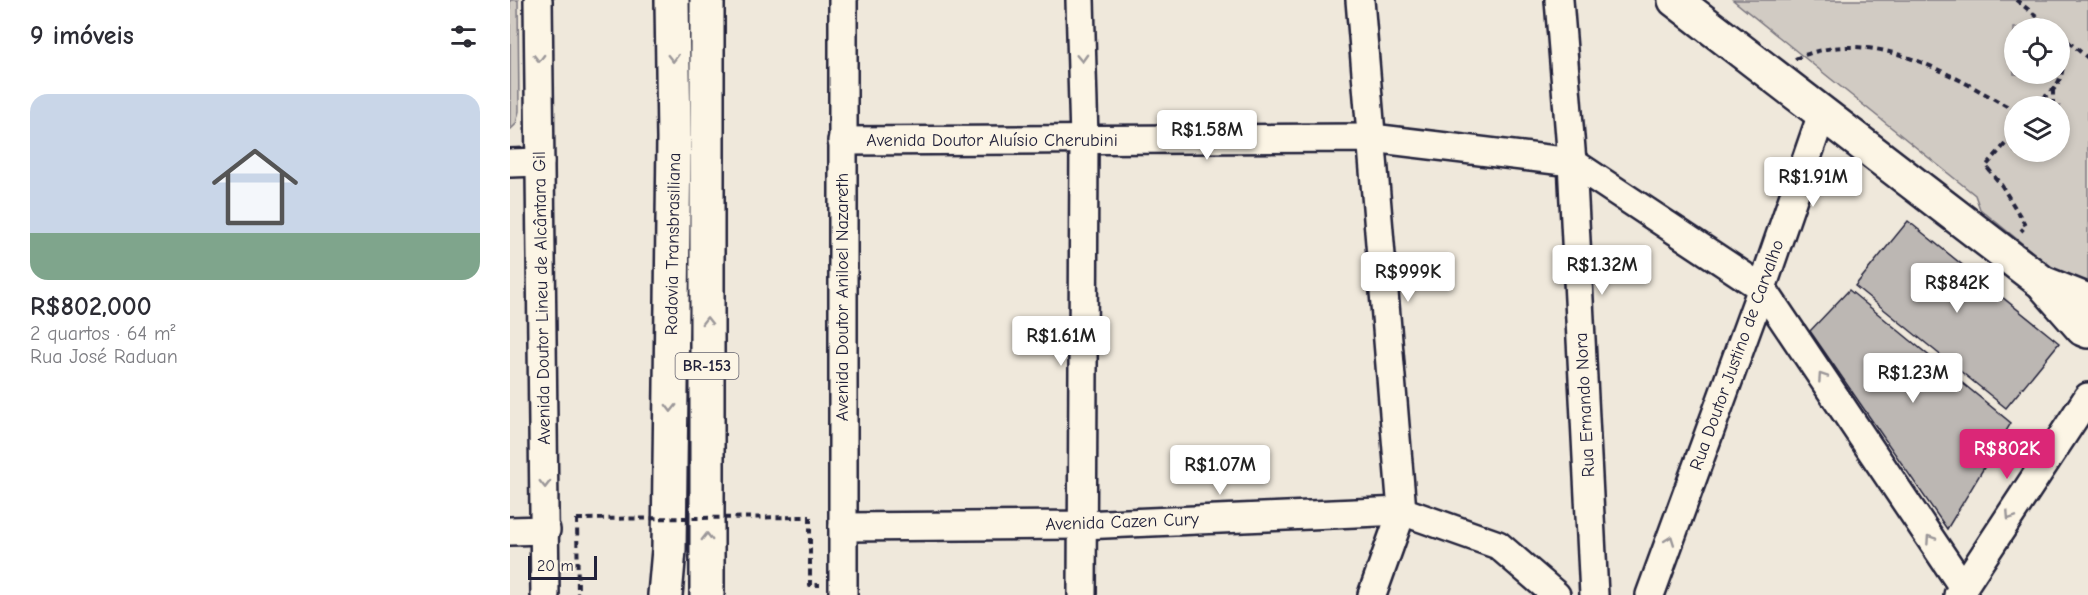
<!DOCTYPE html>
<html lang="pt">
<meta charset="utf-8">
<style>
body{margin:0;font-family:"Comic Neue",sans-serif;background:#f7f7f7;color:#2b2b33;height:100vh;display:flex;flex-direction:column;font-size:22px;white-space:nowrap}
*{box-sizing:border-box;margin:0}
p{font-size:20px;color:#7c7c81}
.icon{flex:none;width:33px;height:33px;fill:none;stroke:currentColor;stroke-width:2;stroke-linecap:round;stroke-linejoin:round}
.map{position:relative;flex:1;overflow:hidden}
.details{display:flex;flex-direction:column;background:#fff;width:510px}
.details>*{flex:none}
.tools{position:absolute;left:1494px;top:18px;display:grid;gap:12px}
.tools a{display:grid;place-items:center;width:66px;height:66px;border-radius:50%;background:#fff;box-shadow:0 3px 9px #0003;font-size:30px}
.scale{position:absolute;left:18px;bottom:15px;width:69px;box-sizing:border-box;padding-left:6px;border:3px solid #22223b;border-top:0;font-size:16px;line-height:21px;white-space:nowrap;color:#22223b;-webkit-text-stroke:4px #fcf5e5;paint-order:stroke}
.price{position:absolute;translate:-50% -51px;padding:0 14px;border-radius:6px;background:#fff;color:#222;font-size:20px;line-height:39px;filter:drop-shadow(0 2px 3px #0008)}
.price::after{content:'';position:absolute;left:50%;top:36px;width:18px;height:14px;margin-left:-9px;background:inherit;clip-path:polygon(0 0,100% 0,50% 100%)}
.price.on{background:#db2777;color:#fff}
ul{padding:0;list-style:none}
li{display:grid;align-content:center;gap:12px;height:318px;padding:0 30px}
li+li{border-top:2px solid #e1e1e2}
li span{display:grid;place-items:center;height:186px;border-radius:18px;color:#555}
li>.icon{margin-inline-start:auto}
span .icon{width:108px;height:108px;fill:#fffc;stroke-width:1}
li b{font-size:26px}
h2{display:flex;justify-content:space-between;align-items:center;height:72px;padding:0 30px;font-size:26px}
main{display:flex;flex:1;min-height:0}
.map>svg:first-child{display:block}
</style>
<main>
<section class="details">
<h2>9 imóveis<svg class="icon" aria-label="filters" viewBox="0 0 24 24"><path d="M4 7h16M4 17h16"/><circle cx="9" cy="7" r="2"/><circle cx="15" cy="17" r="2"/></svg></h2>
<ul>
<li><span style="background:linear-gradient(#c9d6e8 75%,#7fa58c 0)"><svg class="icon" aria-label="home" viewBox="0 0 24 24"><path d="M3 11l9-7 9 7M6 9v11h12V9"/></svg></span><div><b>R$802,000</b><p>2 quartos · 64 m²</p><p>Rua José Raduan</p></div></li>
</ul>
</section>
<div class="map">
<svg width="1578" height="595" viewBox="0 0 1578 595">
<rect width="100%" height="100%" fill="#efe8db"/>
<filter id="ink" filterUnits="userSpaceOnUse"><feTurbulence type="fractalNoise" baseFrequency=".0167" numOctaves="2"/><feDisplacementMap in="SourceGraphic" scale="12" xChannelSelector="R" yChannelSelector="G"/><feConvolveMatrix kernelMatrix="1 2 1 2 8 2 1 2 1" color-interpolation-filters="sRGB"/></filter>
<g filter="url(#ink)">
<g fill="#d1cbc3" stroke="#7a767f" stroke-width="1.5" fill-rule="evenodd">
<path d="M 0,0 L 8,0 L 9,111 L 6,124 L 0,130 Z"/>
<path d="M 1223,0 L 1578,0 L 1578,292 L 1552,276 L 1470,209 L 1465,195 ZM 1504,28 L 1550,28 L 1550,74 L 1504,74 ZM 1504,106 L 1550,106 L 1550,152 L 1504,152 Z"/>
</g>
<g fill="#bcb7b3" stroke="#22223b" stroke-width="1.5">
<path d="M 1398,221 L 1549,343 L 1496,408 L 1345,286 Z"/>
<path d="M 1339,290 L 1501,423 L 1437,529 L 1300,331 Z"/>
</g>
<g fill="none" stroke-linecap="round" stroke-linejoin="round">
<defs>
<g id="minor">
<path d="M 28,0 L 35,595"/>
<path d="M 570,0 L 574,139 L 572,595"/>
<path d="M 850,0 L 892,511 L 862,595"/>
<path d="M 1049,0 L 1062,162 L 1084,595"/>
<path d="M 332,141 L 862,138 L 1062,162 L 1252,288 L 1453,587 L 1454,595"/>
<path d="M 0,163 L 30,162"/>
<path d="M 333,527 L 572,525 L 892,511 L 988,545 L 1046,595"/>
<path d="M 0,531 L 36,530"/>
<path d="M 333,595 L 333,0"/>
<path d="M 1140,595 L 1252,288 L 1312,114"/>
<path d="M 1448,595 L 1578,397"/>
</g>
<g id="primary">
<path d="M 1165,0 L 1533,283 L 1578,301"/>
<path d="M 1536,287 L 1573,329 L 1578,331"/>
</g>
<g id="motorway">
<path d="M 197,0 L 197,595"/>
<path d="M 155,595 L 159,550 L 164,139 L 162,0"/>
</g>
</defs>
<use href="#minor" stroke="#22223b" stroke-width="32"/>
<use href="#primary" stroke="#22223b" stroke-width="38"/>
<use href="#motorway" stroke="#22223b" stroke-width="38"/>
<g stroke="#22223b" stroke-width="4" stroke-dasharray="6 4.5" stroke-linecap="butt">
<path d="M 1506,0 L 1542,28"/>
<path d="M 1550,35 L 1578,58"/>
<path d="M 1285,59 C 1362,24 1437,73 1504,110"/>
<path d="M 1525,106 C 1529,100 1537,96 1543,90 C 1556,75 1554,55 1552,37"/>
<path d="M 1543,106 L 1543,90"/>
<path d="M 1504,139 L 1497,142 L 1476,166 L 1492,186 L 1516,226 L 1511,231"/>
<path d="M 300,517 L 300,585 L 310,585"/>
<path d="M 67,519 L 68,595"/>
</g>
<use href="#minor" stroke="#fcf5e5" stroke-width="27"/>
<use href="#primary" stroke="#fcf5e5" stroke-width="33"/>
<use href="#motorway" stroke="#fcf5e5" stroke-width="33"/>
<path stroke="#22223b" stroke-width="4" stroke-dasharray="6 4.5" stroke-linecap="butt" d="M 67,519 L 300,517"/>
</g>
<defs><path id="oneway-chevron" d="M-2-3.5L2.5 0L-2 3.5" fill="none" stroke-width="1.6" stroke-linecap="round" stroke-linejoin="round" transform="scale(1.5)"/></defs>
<g stroke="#9a9698">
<use href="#oneway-chevron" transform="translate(29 58) rotate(89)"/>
<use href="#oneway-chevron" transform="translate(163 58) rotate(89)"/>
<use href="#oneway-chevron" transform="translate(572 58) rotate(88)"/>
<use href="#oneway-chevron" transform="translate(197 321) rotate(-90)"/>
<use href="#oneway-chevron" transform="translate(1312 377) rotate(-124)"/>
<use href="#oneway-chevron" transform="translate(161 408) rotate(91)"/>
<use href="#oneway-chevron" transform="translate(35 484) rotate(89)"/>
<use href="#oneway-chevron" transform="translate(1500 516) rotate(123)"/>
<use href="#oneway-chevron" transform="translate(197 537) rotate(-90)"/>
<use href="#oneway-chevron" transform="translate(1420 539) rotate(-124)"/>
<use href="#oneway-chevron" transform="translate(1160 540) rotate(-70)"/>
</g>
</g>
<g text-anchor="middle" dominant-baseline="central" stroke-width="5" stroke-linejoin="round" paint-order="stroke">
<rect fill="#fcf5e5" stroke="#63616e" stroke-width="1.5" x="165.5" y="353" width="63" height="26" rx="4.5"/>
<g font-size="16" font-weight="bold" fill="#22223b">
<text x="197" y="366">BR-153</text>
</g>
<g font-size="18" fill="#22223b" stroke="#fcf5e5">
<text x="482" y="140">Avenida Doutor Aluísio Cherubini</text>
<text transform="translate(163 244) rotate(-89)">Rodovia Transbrasiliana</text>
<text transform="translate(332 297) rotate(-90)">Avenida Doutor Aniloel Nazareth</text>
<text transform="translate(32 298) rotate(-91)">Avenida Doutor Lineu de Alcântara Gil</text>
<text transform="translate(1227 355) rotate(-70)">Rua Doutor Justino de Carvalho</text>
<text transform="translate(1075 405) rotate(-93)">Rua Ernando Nora</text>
<text transform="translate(612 522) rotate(-2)">Avenida Cazen Cury</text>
</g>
</g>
</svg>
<div class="tools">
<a><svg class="icon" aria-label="locate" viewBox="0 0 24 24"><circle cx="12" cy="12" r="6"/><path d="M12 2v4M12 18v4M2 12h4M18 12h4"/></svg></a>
<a><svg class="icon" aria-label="layers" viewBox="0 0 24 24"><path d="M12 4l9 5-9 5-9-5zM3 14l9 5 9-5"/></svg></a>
</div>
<div class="scale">20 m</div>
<b class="price" style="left:697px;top:161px">R$1.58M</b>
<b class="price" style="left:1303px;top:208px">R$1.91M</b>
<b class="price" style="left:1092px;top:296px">R$1.32M</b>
<b class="price" style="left:898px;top:303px">R$999K</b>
<b class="price" style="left:1447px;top:314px">R$842K</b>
<b class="price" style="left:551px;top:367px">R$1.61M</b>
<b class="price" style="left:1403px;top:404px">R$1.23M</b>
<b class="price on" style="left:1497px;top:480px">R$802K</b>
<b class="price" style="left:710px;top:496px">R$1.07M</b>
</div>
</main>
